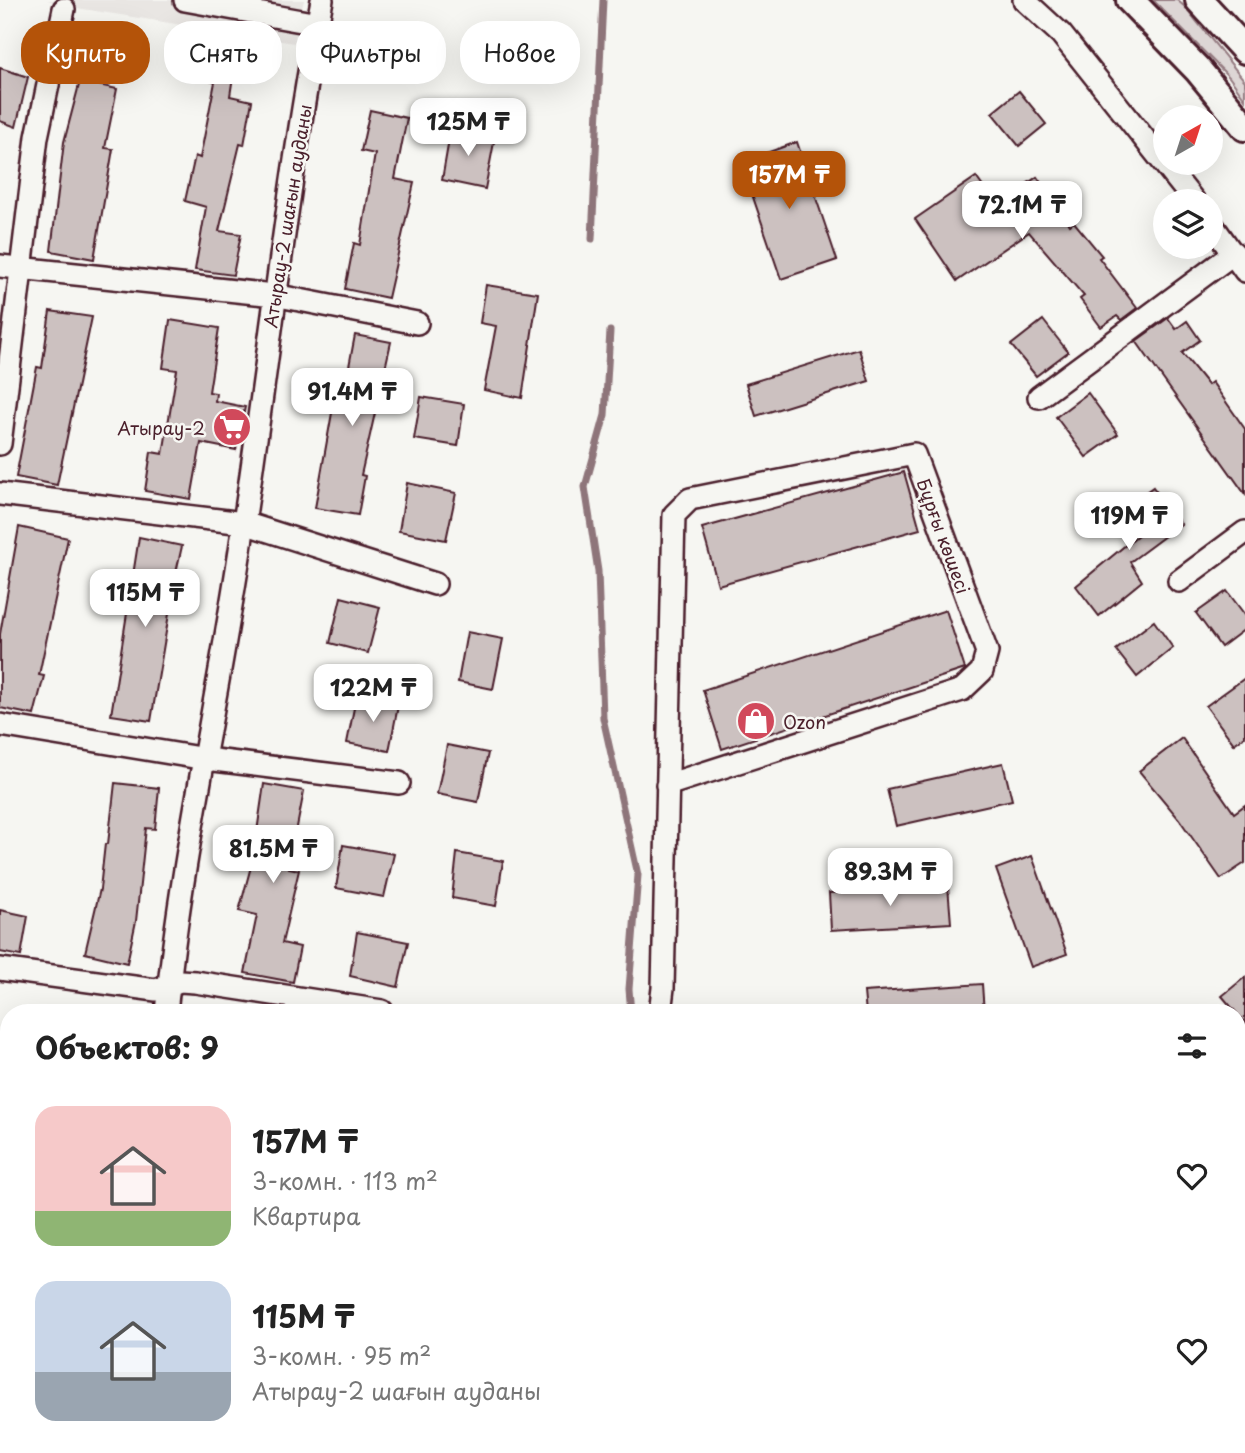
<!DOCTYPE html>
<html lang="ru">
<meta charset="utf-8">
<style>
body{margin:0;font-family:"Playpen Sans",sans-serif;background:#f6f6f6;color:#222;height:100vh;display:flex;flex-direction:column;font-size:26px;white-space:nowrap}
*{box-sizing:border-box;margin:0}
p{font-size:23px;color:#767676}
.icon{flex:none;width:38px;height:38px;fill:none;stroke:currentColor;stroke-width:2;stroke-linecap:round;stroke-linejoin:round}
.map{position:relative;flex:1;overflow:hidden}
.drawer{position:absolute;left:0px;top:1004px;width:1246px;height:450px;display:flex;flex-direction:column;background:#fff;border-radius:28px 28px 0 0;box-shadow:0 7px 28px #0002}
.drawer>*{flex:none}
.hud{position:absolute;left:21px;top:21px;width:700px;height:63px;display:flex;gap:14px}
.needle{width:46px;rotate:39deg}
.fabs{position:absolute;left:1153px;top:105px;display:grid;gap:14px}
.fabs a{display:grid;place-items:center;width:70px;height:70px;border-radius:50%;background:#fff;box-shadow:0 7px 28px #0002;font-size:35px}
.price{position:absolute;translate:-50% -60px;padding:0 16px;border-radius:14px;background:#fff;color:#222;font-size:23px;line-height:46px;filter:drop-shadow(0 2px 4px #0008)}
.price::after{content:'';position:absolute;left:50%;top:42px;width:21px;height:16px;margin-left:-10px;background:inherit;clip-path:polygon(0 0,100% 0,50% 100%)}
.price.on{background:#b45309;color:#fff}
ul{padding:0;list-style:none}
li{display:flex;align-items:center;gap:21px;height:175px;padding:0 35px}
li span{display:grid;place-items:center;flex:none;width:196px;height:140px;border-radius:21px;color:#555}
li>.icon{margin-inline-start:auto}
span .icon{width:84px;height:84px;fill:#fffc;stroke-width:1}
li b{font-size:30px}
h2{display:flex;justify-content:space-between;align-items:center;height:84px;padding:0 35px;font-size:30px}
.tag{padding:0 24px;border-radius:28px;background:#fff;box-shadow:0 7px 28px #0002;font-size:24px;line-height:63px}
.tag.on{background:#b45309;color:#fff}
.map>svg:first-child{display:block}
</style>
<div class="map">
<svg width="1245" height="1453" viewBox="0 0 1245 1453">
<rect width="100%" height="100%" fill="#f6f6f2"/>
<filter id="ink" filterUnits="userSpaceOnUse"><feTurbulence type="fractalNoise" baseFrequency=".0143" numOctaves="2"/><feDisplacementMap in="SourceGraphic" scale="14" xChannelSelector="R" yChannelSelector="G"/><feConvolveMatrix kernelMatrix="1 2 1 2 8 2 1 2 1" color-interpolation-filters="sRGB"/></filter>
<g filter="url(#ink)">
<path fill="#e9e6e3" d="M 47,0 L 304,0 L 294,43 L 77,8 Z"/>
<g fill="#ddd6d5" stroke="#947a80" stroke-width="2">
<path d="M 1153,0 L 1177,0 L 1185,7 L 1245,81 L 1245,99 L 1229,77 Z"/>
<rect x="565" y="1446" width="61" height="7"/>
</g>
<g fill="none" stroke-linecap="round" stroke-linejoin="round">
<g stroke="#8e747a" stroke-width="7">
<path d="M 592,239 L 603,0"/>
<path d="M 610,331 L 605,415 L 585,487 L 598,571 L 603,718 L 638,875 L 629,989 L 631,1013"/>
</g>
</g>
<g fill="#ccc1c0" stroke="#4a1f2b" stroke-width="2">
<path d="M 199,38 L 238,44 L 230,96 L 252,101 L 244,145 L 240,144 L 219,231 L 241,234 L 233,275 L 195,270 L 206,207 L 185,201 L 195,156 L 200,158 L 215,82 L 193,78 Z"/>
<path d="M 0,68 L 28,77 L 16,127 L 0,121 Z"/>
<path d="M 80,81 L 117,89 L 105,148 L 113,149 L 94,259 L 51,251 L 64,142 Z"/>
<path d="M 1019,91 L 1046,124 L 1019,146 L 992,113 Z"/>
<path d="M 370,110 L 407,118 L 395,179 L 414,183 L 388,298 L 345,289 L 354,243 L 360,245 L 375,154 L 361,151 Z"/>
<path d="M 451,128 L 495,137 L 485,189 L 442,180 Z"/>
<path d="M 797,142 L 837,260 L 781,279 L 741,162 Z"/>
<path d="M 976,177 L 996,205 L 1037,177 L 1070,225 L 1074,222 L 1102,256 L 1099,258 L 1137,308 L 1121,320 L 1117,316 L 1101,327 L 1080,299 L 1084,296 L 1029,232 L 957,281 L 915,219 Z"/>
<path d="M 486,285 L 538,293 L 522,398 L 484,390 L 496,326 L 480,323 Z"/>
<path d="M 50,311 L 92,317 L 57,485 L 16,477 L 37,367 L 42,368 Z"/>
<path d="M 1168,318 L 1176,329 L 1187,321 L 1200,340 L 1182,353 L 1208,385 L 1212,382 L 1245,429 L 1245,494 L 1136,341 Z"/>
<path d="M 170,320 L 219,328 L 209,392 L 216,393 L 215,401 L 245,407 L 236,450 L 201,443 L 191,499 L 145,491 L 151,452 L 163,454 L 177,370 L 163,368 Z"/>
<path d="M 1043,320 L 1068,352 L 1036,376 L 1011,345 Z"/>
<path d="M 355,335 L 391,342 L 361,475 L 365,476 L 358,515 L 315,508 L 335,396 L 343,398 Z"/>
<path d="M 859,349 L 869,381 L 756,416 L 746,384 Z"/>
<path d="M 1088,393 L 1118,434 L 1086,457 L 1056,417 Z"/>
<path d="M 421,397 L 464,404 L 458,446 L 414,439 Z"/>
<path d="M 904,472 L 920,529 L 718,585 L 702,528 Z"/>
<path d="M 407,483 L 456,493 L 446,540 L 399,531 Z"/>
<path d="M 1153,487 L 1181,524 L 1130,562 L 1142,581 L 1099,616 L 1076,586 L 1139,534 L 1121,510 Z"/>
<path d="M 19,527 L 68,538 L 39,675 L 44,676 L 34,715 L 0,708 L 0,634 Z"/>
<path d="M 139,537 L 182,546 L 168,608 L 170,608 L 151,721 L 111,715 Z"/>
<path d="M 1227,591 L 1245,615 L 1245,629 L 1221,647 L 1196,613 Z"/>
<path d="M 341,597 L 380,607 L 368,653 L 330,643 Z"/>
<path d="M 946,610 L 965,669 L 722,749 L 703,690 Z"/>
<path d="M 1154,621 L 1173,648 L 1137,677 L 1116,650 Z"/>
<path d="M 467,632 L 503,639 L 493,689 L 458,682 Z"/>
<path d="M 1245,678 L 1245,736 L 1234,744 L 1206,706 Z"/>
<path d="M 356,698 L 398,706 L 389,751 L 347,743 Z"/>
<path d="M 1182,738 L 1234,813 L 1245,805 L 1245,863 L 1221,879 L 1179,819 L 1139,771 Z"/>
<path d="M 447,745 L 488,753 L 478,802 L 437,794 Z"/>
<path d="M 1003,763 L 1012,800 L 896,826 L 887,789 Z"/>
<path d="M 115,783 L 159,788 L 155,829 L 146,828 L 136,921 L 127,963 L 85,953 L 100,889 L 105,844 L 108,844 Z"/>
<path d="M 264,784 L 304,791 L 289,868 L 299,870 L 282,943 L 300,947 L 293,982 L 245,973 L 257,915 L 239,911 L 253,859 Z"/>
<path d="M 343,845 L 394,854 L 384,897 L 336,888 Z"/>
<path d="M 457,853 L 503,861 L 496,906 L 452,898 Z"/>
<path d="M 1032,856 L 1067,954 L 1031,967 L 996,869 Z"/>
<path d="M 948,886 L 951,923 L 831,930 L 829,893 Z"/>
<path d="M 0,910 L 28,916 L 21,956 L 0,952 Z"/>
<path d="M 357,932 L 408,942 L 398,987 L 350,976 Z"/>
<path d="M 1245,977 L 1245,1023 L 1222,996 Z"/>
<path d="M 982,984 L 984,1013 L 866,1013 L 864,992 Z"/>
</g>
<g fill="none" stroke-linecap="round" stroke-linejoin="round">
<defs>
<g id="minor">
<path d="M 185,0 L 318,24"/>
<path d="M 1024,0 L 1061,34 L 1194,201"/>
<path d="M 1211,223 L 1245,271"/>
<path d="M 0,266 L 274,295 L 417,323"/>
<path d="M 1039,397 L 1234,253"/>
<path d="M 0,444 L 37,137 L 64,9"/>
<path d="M 0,494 L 244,523 L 435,584"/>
<path d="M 1179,581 L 1245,532"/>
<path d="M 0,725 L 206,759 L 399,783"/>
<path d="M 0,969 L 156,990 L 180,981 L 195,982 L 382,1011"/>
<path d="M 166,1013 C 182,849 221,686 244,523 C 270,348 289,173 322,0"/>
<path d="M 660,1013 L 663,988 L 674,515 L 690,499 L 914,454 L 987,652 L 982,671 L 962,690 L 667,785"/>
<path d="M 0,1413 L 9,1413"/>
<path d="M 654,1446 L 654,1453"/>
</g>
<g id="major">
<path d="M 1130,0 L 1198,70 L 1245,127"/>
<path d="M 1199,0 L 1245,50"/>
</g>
</defs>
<use href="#minor" stroke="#4a1f2b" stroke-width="26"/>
<use href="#major" stroke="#4a1f2b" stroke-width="32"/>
<use href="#minor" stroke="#f6f6f2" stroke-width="21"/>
<use href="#major" stroke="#f6f6f2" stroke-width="26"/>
</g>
</g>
<defs>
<symbol id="supermarket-disc" viewBox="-11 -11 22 22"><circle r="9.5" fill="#d1495b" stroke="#f6f6f2"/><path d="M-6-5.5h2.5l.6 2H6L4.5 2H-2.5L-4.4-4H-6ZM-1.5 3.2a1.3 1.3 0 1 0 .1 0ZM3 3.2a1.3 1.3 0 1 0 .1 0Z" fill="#fff"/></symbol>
<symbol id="shop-disc" viewBox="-11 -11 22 22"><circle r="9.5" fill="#d1495b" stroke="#f6f6f2"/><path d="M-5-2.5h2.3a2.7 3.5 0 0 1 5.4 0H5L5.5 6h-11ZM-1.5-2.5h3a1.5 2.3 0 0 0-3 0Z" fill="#fff"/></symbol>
</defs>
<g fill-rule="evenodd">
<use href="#supermarket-disc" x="210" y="405" width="44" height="44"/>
<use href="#shop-disc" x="734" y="699" width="44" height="44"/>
</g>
<g text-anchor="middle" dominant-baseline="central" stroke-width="5" stroke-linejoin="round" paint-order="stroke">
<g font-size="18" fill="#4a1f2b" stroke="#f6f6f2">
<text transform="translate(287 216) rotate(-81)">Атырау-2 шағын ауданы</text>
<text transform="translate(944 536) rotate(70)">Бұрғы көшесі</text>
</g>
<g font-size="18" fill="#4a1f2b" stroke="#f6f6f2" text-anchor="end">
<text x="205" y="427">Атырау-2</text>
<text x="783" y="721" text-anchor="start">Ozon</text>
</g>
</g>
</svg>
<div class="fabs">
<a><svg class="needle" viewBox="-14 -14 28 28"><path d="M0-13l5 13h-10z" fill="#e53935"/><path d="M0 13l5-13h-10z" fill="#767676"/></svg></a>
<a><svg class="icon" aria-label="layers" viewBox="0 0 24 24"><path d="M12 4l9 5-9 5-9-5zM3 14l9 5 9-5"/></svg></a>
</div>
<b class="price" style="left:468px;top:158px">125M ₸</b>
<b class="price on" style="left:789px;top:211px">157M ₸</b>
<b class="price" style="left:1022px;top:241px">72.1M ₸</b>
<b class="price" style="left:352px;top:428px">91.4M ₸</b>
<b class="price" style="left:1129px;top:552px">119M ₸</b>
<b class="price" style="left:145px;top:629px">115M ₸</b>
<b class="price" style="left:373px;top:724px">122M ₸</b>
<b class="price" style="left:273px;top:885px">81.5M ₸</b>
<b class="price" style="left:890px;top:908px">89.3M ₸</b>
<div class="hud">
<a class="tag on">Купить</a>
<a class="tag">Снять</a>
<a class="tag">Фильтры</a>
<a class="tag">Новое</a>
</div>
<section class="drawer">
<h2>Объектов: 9<svg class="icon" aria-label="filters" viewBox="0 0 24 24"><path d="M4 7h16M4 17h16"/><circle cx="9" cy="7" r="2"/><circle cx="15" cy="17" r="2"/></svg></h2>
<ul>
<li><span style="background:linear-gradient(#f6c9c9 75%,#8fb573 0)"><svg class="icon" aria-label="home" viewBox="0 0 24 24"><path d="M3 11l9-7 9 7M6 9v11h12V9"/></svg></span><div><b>157M ₸</b><p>3-комн. · 113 m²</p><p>Квартира</p></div><svg class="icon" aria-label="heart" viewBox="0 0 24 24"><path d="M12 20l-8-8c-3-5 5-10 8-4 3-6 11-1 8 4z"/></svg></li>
<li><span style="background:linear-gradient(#c9d6e8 65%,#9aa5b1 0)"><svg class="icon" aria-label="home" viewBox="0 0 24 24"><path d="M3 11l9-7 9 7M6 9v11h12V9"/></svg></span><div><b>115M ₸</b><p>3-комн. · 95 m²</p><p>Атырау-2 шағын ауданы</p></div><svg class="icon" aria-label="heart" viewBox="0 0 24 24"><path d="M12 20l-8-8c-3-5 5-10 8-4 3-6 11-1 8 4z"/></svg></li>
</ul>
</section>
</div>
